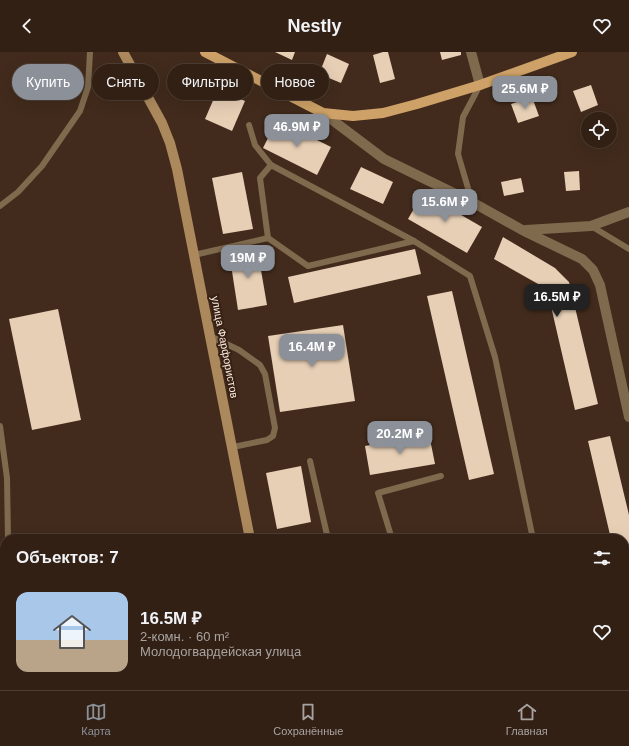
<!DOCTYPE html>
<html lang="ru">
<meta charset="utf-8">
<style>
body{margin:0;font-family:Helvetica,sans-serif;background:#3d2d22;color:#f1f3f6;height:100vh;display:flex;flex-direction:column;font-size:15px;white-space:nowrap}
*{box-sizing:border-box;margin:0}
p{font-size:13px;color:#a8a3a0}
.icon{flex:none;width:22px;height:22px;fill:none;stroke:currentColor;stroke-width:2;stroke-linecap:round;stroke-linejoin:round}
.map{position:relative;flex:1;overflow:hidden}
.drawer{position:absolute;left:0px;top:482px;width:629px;height:156px;display:flex;flex-direction:column;background:#322015;border-radius:16px 16px 0 0;box-shadow:0 4px 16px #0002,0 0 0 1px #4d3e34}
.drawer>*{flex:none}
.guide{position:absolute;left:12px;top:12px;width:400px;height:36px;display:flex;gap:8px}
.buttons{position:absolute;left:581px;top:60px;display:grid;gap:8px}
.buttons a{display:grid;place-items:center;width:36px;height:36px;border-radius:50%;background:#322015;box-shadow:0 4px 16px #0002,0 0 0 1px #4d3e34;font-size:20px}
.price{position:absolute;translate:-50% -34px;padding:0 9px;border-radius:8px;background:#8c9099;color:#fff;font-size:13px;line-height:26px;filter:drop-shadow(0 1px 2px #0008)}
.price::after{content:'';position:absolute;left:50%;top:24px;width:12px;height:9px;margin-left:-6px;background:inherit;clip-path:polygon(0 0,100% 0,50% 100%)}
.price.selected{background:#222;color:#fff}
ul{padding:0;list-style:none}
li{display:flex;align-items:center;gap:12px;height:100px;padding:0 16px}
li+li{border-top:1px solid #4d3e34}
li span{display:grid;place-items:center;flex:none;width:112px;height:80px;border-radius:12px;color:#555}
li>.icon{margin-inline-start:auto}
span .icon{width:48px;height:48px;fill:#fffc;stroke-width:1}
li b{font-size:17px}
h2{display:flex;justify-content:space-between;align-items:center;height:48px;padding:0 16px;font-size:17px}
.pill{padding:0 14px;border-radius:18px;background:#322015;box-shadow:0 4px 16px #0002,0 0 0 1px #4d3e34;font-size:14px;line-height:36px}
.pill.selected{background:#8c9099;color:#fff}
header{display:flex;justify-content:space-between;align-items:center;height:52px;padding:0 16px;background:#322015;font-size:18px;font-weight:700}
.tabs{display:flex;justify-content:space-around;align-items:center;height:56px;border-top:1px solid #4d3e34;background:#322015;font-size:11px;color:#a8a3a0}
.tabs a{display:grid;justify-items:center;gap:2px}
.tabs .selected{color:#8c9099}
.map>svg:first-child{display:block}
</style>
<header><svg class="icon" aria-label="back" viewBox="0 0 24 24"><path d="M15 5l-7 7 7 7"/></svg>Nestly<svg class="icon" aria-label="heart" viewBox="0 0 24 24"><path d="M12 20l-8-8c-3-5 5-10 8-4 3-6 11-1 8 4z"/></svg></header>
<div class="map">
<svg width="629" height="638" viewBox="0 0 629 638">
<rect width="100%" height="100%" fill="#422b1c"/>
<g fill="#e7cfb6">
<path d="M 275,0 L 295,0 L 292,8 Z"/>
<path d="M 383,0 L 388,0 L 395,27 L 380,31 L 373,3 Z"/>
<path d="M 440,0 L 461,0 L 461,3 L 442,8 Z"/>
<path d="M 327,2 L 349,12 L 341,31 L 319,22 Z"/>
<path d="M 591,33 L 598,53 L 581,60 L 573,39 Z"/>
<path d="M 218,37 L 245,49 L 232,79 L 205,67 Z"/>
<path d="M 532,45 L 539,64 L 518,71 L 511,52 Z"/>
<path d="M 277,68 L 331,95 L 317,123 L 263,96 Z"/>
<path d="M 361,115 L 393,130 L 383,152 L 350,137 Z"/>
<path d="M 579,119 L 580,138 L 566,139 L 564,120 Z"/>
<path d="M 242,120 L 253,177 L 223,182 L 212,126 Z"/>
<path d="M 521,126 L 524,140 L 504,144 L 501,130 Z"/>
<path d="M 423,141 L 482,175 L 467,201 L 408,167 Z"/>
<path d="M 503,185 L 555,216 L 569,230 L 598,352 L 575,358 L 547,237 L 494,207 Z"/>
<path d="M 257,195 L 267,253 L 238,258 L 229,200 Z"/>
<path d="M 415,197 L 421,222 L 294,251 L 288,225 Z"/>
<path d="M 452,239 L 494,422 L 469,428 L 427,244 Z"/>
<path d="M 58,257 L 81,368 L 32,378 L 9,267 Z"/>
<path d="M 343,273 L 355,349 L 280,360 L 268,284 Z"/>
<path d="M 429,382 L 435,412 L 370,423 L 365,394 Z"/>
<path d="M 610,384 L 629,463 L 629,499 L 624,500 L 624,487 L 611,487 L 588,389 Z"/>
<path d="M 301,414 L 311,470 L 277,477 L 266,421 Z"/>
<path d="M 150,633 L 396,633 L 432,637 L 432,638 L 149,638 Z"/>
</g>
<g fill="none" stroke-linecap="round" stroke-linejoin="round">
<g stroke="#7f6a4e" stroke-width="6">
<path d="M 249,73 L 255,93 L 271,113"/>
<path d="M 472,150 L 458,102 L 463,65 L 480,33"/>
<path d="M 0,154 L 18,140 L 42,114 L 80,59 L 88,35 L 90,0"/>
<path d="M 591,174 L 629,197"/>
<path d="M 268,186 L 260,126 L 271,113 L 414,189"/>
<path d="M 194,203 L 268,186 L 308,214 L 414,189 L 470,224 L 495,305 L 533,487"/>
<path d="M 210,284 L 239,298 L 260,313 L 265,322 L 275,376 L 273,384 L 267,388 L 233,395"/>
<path d="M 0,374 L 7,426 L 8,487"/>
<path d="M 310,409 L 328,487"/>
<path d="M 392,487 L 378,441 L 441,424"/>
<path d="M 3,638 L 5,627"/>
</g>
<g stroke="#7f6a4e" stroke-width="10">
<path d="M 471,0 L 480,33"/>
<path d="M 323,61 L 384,107 L 472,150 L 524,179 L 582,207 L 593,218 L 600,233 L 629,365"/>
<path d="M 526,178 L 591,174 L 629,160"/>
</g>
<g stroke="#ab895c" stroke-width="10">
<path d="M 123,0 L 162,71 L 170,91 L 177,117 L 250,487"/>
<path d="M 624,630 L 629,631"/>
</g>
<path stroke="#cda167" stroke-width="10" d="M 205,0 L 323,61 L 353,64 L 383,61 L 417,52 L 480,33 L 572,0"/>
</g>
<g text-anchor="middle" dominant-baseline="central" stroke-width="4" stroke-linejoin="round" paint-order="stroke">
<g font-size="11" fill="#faeae1" stroke="#372112">
<text transform="translate(225 295) rotate(79)">улица Фарфористов</text>
</g>
</g>
</svg>
<div class="buttons">
<a><svg class="icon" aria-label="locate" viewBox="0 0 24 24"><circle cx="12" cy="12" r="6"/><path d="M12 2v4M12 18v4M2 12h4M18 12h4"/></svg></a>
</div>
<b class="price" style="left:525px;top:58px">25.6M ₽</b>
<b class="price" style="left:297px;top:96px">46.9M ₽</b>
<b class="price" style="left:445px;top:171px">15.6M ₽</b>
<b class="price" style="left:248px;top:227px">19M ₽</b>
<b class="price selected" style="left:557px;top:266px">16.5M ₽</b>
<b class="price" style="left:312px;top:316px">16.4M ₽</b>
<b class="price" style="left:400px;top:403px">20.2M ₽</b>
<div class="guide">
<a class="pill selected">Купить</a>
<a class="pill">Снять</a>
<a class="pill">Фильтры</a>
<a class="pill">Новое</a>
</div>
<section class="drawer">
<h2>Объектов: 7<svg class="icon" aria-label="filters" viewBox="0 0 24 24"><path d="M4 7h16M4 17h16"/><circle cx="9" cy="7" r="2"/><circle cx="15" cy="17" r="2"/></svg></h2>
<ul>
<li><span style="background:linear-gradient(#a9c7e8 60%,#b9a48a 0)"><svg class="icon" aria-label="home" viewBox="0 0 24 24"><path d="M3 11l9-7 9 7M6 9v11h12V9"/></svg></span><div><b>16.5M ₽</b><p>2-комн. · 60 m²</p><p>Молодогвардейская улица</p></div><svg class="icon" aria-label="heart" viewBox="0 0 24 24"><path d="M12 20l-8-8c-3-5 5-10 8-4 3-6 11-1 8 4z"/></svg></li>
</ul>
</section>
</div>
<nav class="tabs">
<a class="selected"><svg class="icon" aria-label="map" viewBox="0 0 24 24"><path d="M3 6l6-2 6 2 6-2v14l-6 2-6-2-6 2zM9 4v14M15 6v14"/></svg>Карта</a>
<a><svg class="icon" aria-label="saved" viewBox="0 0 24 24"><path d="M7 4h10v16l-5-4-5 4z"/></svg>Сохранённые</a>
<a><svg class="icon" aria-label="home" viewBox="0 0 24 24"><path d="M3 11l9-7 9 7M6 9v11h12V9"/></svg>Главная</a>
</nav>
